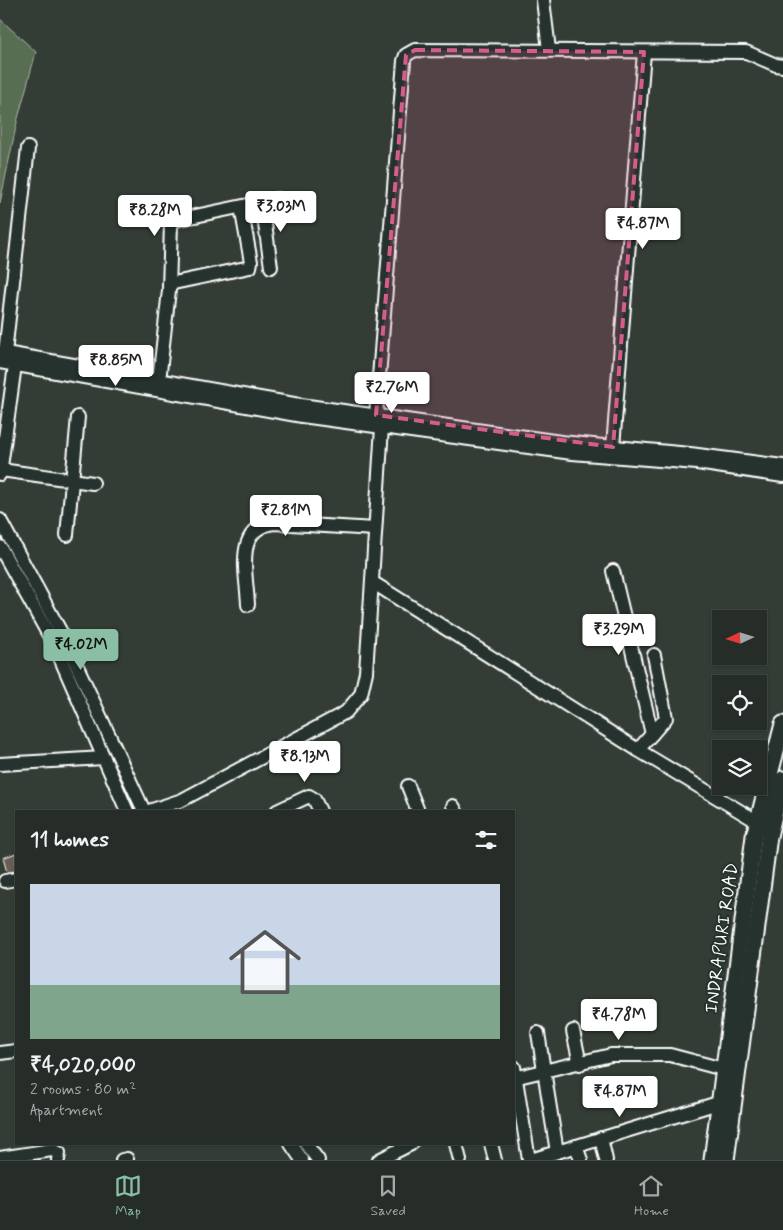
<!DOCTYPE html>
<meta charset="utf-8">
<style>
body{margin:0;font-family:Mynerve,sans-serif;background:#2e3530;color:#f1f3f6;height:100vh;display:flex;flex-direction:column;font-size:19px;white-space:nowrap}
*{box-sizing:border-box;margin:0}
p{font-size:16px;color:#a4a8a8}
.icon{flex:none;width:28px;height:28px;fill:none;stroke:currentColor;stroke-width:2;stroke-linecap:round;stroke-linejoin:round}
.map{position:relative;flex:1;overflow:hidden}
.drawer{position:absolute;left:15px;top:810px;width:500px;height:335px;display:flex;flex-direction:column;background:#262d28;border-radius:0px;box-shadow:0 1px 4px #0004,0 0 0 1px #424945}
.drawer>*{flex:none}
.needle{width:32px;rotate:266deg}
.buttons{position:absolute;left:712px;top:610px;display:grid;gap:10px}
.buttons a{display:grid;place-items:center;width:55px;height:55px;border-radius:0px;background:#262d28;box-shadow:0 1px 4px #0004,0 0 0 1px #424945;font-size:25px}
.price{position:absolute;translate:-50% -42px;padding:0 11px;border-radius:5px;background:#fff;color:#222;font-size:16px;line-height:32px;filter:drop-shadow(0 1px 2px #0008)}
.price::after{content:'';position:absolute;left:50%;top:30px;width:15px;height:11px;margin-left:-8px;background:inherit;clip-path:polygon(0 0,100% 0,50% 100%)}
.price.current{background:#8abfa5;color:#111}
ul{padding:0;list-style:none}
li{display:grid;align-content:center;gap:10px;height:265px;padding:0 15px}
li+li{border-top:1px solid #424945}
li span{display:grid;place-items:center;height:155px;border-radius:0px;color:#555}
li>.icon{margin-inline-start:auto}
span .icon{width:90px;height:90px;fill:#fffc;stroke-width:1}
li b{font-size:21px}
h2{display:flex;justify-content:space-between;align-items:center;height:60px;padding:0 15px;font-size:21px}
.tabs{display:flex;justify-content:space-around;align-items:center;height:70px;border-top:1px solid #424945;background:#262d28;font-size:14px;color:#a4a8a8}
.tabs a{display:grid;justify-items:center;gap:2px}
.tabs .current{color:#8abfa5}
.map>svg:first-child{display:block}
</style>
<div class="map">
<svg width="783" height="1160" viewBox="0 0 783 1160">
<rect width="100%" height="100%" fill="#333c35"/>
<filter id="ink" filterUnits="userSpaceOnUse"><feTurbulence type="fractalNoise" baseFrequency=".02" numOctaves="2"/><feDisplacementMap in="SourceGraphic" scale="10" xChannelSelector="R" yChannelSelector="G"/><feConvolveMatrix kernelMatrix="1 2 1 2 8 2 1 2 1" color-interpolation-filters="sRGB"/></filter>
<g filter="url(#ink)">
<path fill="#586e52" stroke="#acb6a8" d="M 0,19 L 36,52 L 17,122 L 0,203 Z"/>
<path fill="#0007" d="M 16,852 L 16,870 L 8,871 L 4,858 Z"/>
<path fill="#685e53" stroke="#fff" d="M 16,853 L 16,871 L 7,872 L 3,858 Z"/>
<g fill="none" stroke-linecap="round" stroke-linejoin="round">
<defs>
<g id="minor">
<path d="M 543,0 L 549,50"/>
<path d="M 262,203 L 271,267"/>
<path d="M 169,284 L 250,267 L 251,262 L 241,207"/>
<path d="M 0,352 L 294,404 L 561,442 L 690,454 L 783,466"/>
<path d="M 5,353 L 28,148"/>
<path d="M 0,362 L 302,416 L 572,453 L 697,463 L 783,476"/>
<path d="M 159,381 L 169,290 L 171,223 L 176,220 L 277,199"/>
<path d="M 376,415 L 404,61 L 406,55 L 415,50 L 746,52 L 776,65 L 783,66"/>
<path d="M 613,447 L 644,52"/>
<path d="M 1,470 L 93,483"/>
<path d="M 0,474 L 16,358"/>
<path d="M 0,520 L 64,638 L 144,811"/>
<path d="M 67,535 L 78,417"/>
<path d="M 0,547 L 55,646 L 127,811"/>
<path d="M 613,571 L 652,734"/>
<path d="M 372,582 L 638,750 L 758,822"/>
<path d="M 248,605 C 247,575 233,528 274,523 L 375,529"/>
<path d="M 638,750 L 666,718 L 654,655"/>
<path d="M 0,764 L 104,758"/>
<path d="M 408,786 L 418,811"/>
<path d="M 453,806 L 456,811"/>
<path d="M 149,811 L 182,800 L 346,712 L 361,694 L 366,672 L 382,427"/>
<path d="M 277,811 L 309,796 L 314,799 L 320,811"/>
<path d="M 5,881 L 16,879"/>
<path d="M 573,1031 L 580,1064"/>
<path d="M 538,1033 L 557,1152"/>
<path d="M 0,1053 L 16,1051"/>
<path d="M 514,1067 L 529,1160"/>
<path d="M 514,1078 L 611,1055 L 670,1055 L 723,1069"/>
<path d="M 601,1138 L 606,1160"/>
<path d="M 291,1144 L 302,1160"/>
<path d="M 306,1144 L 318,1160"/>
<path d="M 456,1144 L 460,1160"/>
<path d="M 491,1144 L 495,1160"/>
<path d="M 576,1146 L 581,1160"/>
<path d="M 0,1158 L 52,1150 L 59,1153 L 58,1160"/>
<path d="M 122,1160 L 127,1159"/>
<path d="M 379,1160 L 411,1144"/>
<path d="M 531,1160 L 718,1103"/>
</g>
<g id="major">
<path d="M 712,1160 L 754,836 L 783,724"/>
<path d="M 726,1160 L 769,836 L 783,779"/>
</g>
</defs>
<use href="#minor" stroke="#fff" stroke-width="16"/>
<use href="#major" stroke="#fff" stroke-width="19"/>
<use href="#minor" stroke="#26332d" stroke-width="12"/>
<use href="#major" stroke="#26332d" stroke-width="15"/>
</g>
</g>
<path fill="#d45d8c" fill-opacity="0.2" stroke="#d45d8c" stroke-width="4" stroke-dasharray="10 6" stroke-linejoin="round" d="M 415,50 L 644,52 L 613,447 L 376,415 L 406,55 Z"/>
<g text-anchor="middle" dominant-baseline="central" stroke-width="4" stroke-linejoin="round" paint-order="stroke">
<g font-size="18" fill="#fff" stroke="#26332d">
<text transform="translate(722 938) rotate(-82)">INDRAPURI ROAD</text>
</g>
</g>
</svg>
<div class="buttons">
<a><svg class="needle" viewBox="-14 -14 28 28"><path d="M0-13l5 13h-10z" fill="#e53935"/><path d="M0 13l5-13h-10z" fill="#a4a8a8"/></svg></a>
<a><svg class="icon" aria-label="locate" viewBox="0 0 24 24"><circle cx="12" cy="12" r="6"/><path d="M12 2v4M12 18v4M2 12h4M18 12h4"/></svg></a>
<a><svg class="icon" aria-label="layers" viewBox="0 0 24 24"><path d="M12 4l9 5-9 5-9-5zM3 14l9 5 9-5"/></svg></a>
</div>
<b class="price" style="left:281px;top:233px">₹3.03M</b>
<b class="price" style="left:155px;top:237px">₹8.28M</b>
<b class="price" style="left:643px;top:250px">₹4.87M</b>
<b class="price" style="left:116px;top:387px">₹8.85M</b>
<b class="price" style="left:392px;top:414px">₹2.76M</b>
<b class="price" style="left:286px;top:537px">₹2.81M</b>
<b class="price" style="left:619px;top:656px">₹3.29M</b>
<b class="price current" style="left:81px;top:671px">₹4.02M</b>
<b class="price" style="left:305px;top:783px">₹8.13M</b>
<b class="price" style="left:619px;top:1041px">₹4.78M</b>
<b class="price" style="left:620px;top:1118px">₹4.87M</b>
<section class="drawer">
<h2>11 homes<svg class="icon" aria-label="filters" viewBox="0 0 24 24"><path d="M4 7h16M4 17h16"/><circle cx="9" cy="7" r="2"/><circle cx="15" cy="17" r="2"/></svg></h2>
<ul>
<li><span style="background:linear-gradient(#c9d6e8 65%,#7fa58c 0)"><svg class="icon" aria-label="home" viewBox="0 0 24 24"><path d="M3 11l9-7 9 7M6 9v11h12V9"/></svg></span><div><b>₹4,020,000</b><p>2 rooms · 80 m²</p><p>Apartment</p></div></li>
</ul>
</section>
</div>
<nav class="tabs">
<a class="current"><svg class="icon" aria-label="map" viewBox="0 0 24 24"><path d="M3 6l6-2 6 2 6-2v14l-6 2-6-2-6 2zM9 4v14M15 6v14"/></svg>Map</a>
<a><svg class="icon" aria-label="saved" viewBox="0 0 24 24"><path d="M7 4h10v16l-5-4-5 4z"/></svg>Saved</a>
<a><svg class="icon" aria-label="home" viewBox="0 0 24 24"><path d="M3 11l9-7 9 7M6 9v11h12V9"/></svg>Home</a>
</nav>
